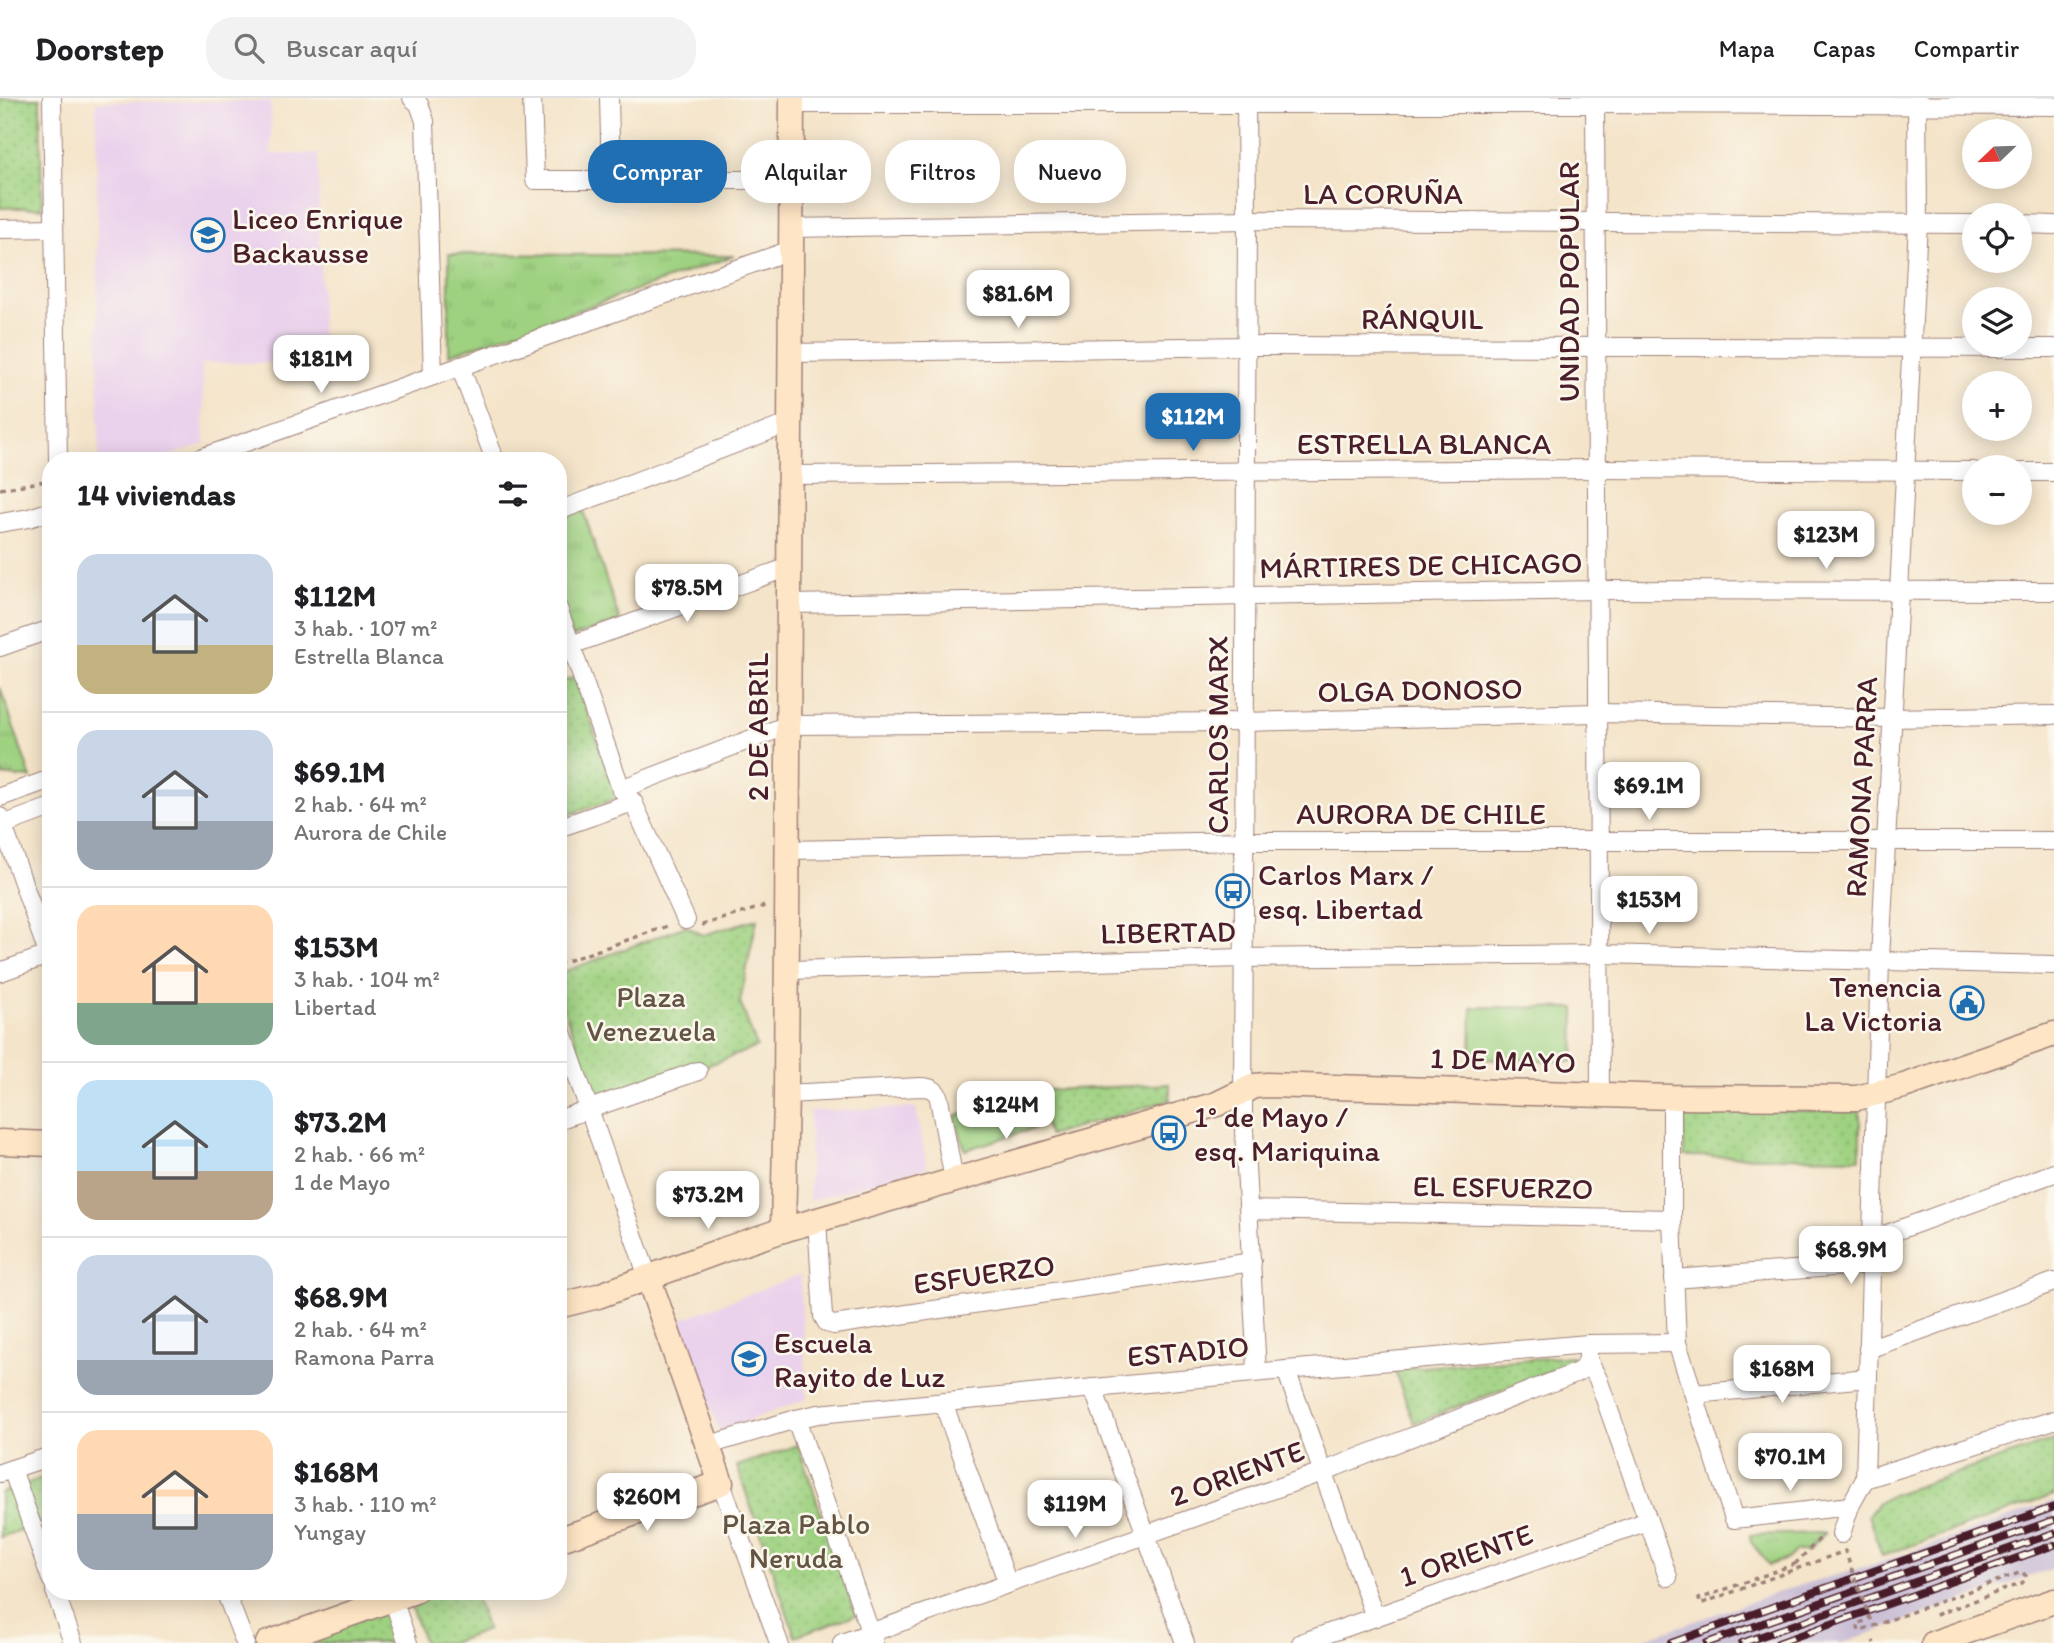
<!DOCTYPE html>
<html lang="es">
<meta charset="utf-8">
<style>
body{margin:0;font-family:Itim,sans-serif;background:#f2f2f2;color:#202124;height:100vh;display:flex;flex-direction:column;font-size:26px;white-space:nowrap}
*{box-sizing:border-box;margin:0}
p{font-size:23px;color:#757577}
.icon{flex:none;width:38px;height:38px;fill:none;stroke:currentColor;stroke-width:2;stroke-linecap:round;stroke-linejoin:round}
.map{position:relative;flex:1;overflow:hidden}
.details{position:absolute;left:42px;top:354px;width:525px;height:1148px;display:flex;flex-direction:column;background:#fff;border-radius:28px;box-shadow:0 4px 18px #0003}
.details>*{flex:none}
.banner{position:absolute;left:588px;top:42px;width:665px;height:63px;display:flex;gap:14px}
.needle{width:46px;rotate:247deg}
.fabs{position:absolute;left:1962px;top:21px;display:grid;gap:14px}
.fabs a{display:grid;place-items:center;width:70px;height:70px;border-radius:50%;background:#fff;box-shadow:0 4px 18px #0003;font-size:35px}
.price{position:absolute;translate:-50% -60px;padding:0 16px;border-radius:14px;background:#fff;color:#222;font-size:23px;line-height:46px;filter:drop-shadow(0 2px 4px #0008)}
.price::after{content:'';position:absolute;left:50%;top:42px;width:21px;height:16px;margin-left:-10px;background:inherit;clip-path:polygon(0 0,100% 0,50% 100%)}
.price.selected{background:#1f6fb2;color:#fff}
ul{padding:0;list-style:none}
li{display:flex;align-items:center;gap:21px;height:175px;padding:0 35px}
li+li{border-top:2px solid #e0e0e0}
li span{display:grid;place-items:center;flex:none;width:196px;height:140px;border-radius:21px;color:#555}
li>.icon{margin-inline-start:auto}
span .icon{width:84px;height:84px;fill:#fffc;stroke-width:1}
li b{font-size:30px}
h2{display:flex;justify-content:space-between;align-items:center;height:84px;padding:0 35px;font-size:30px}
.chip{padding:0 24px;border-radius:28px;background:#fff;box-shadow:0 4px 18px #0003;font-size:24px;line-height:63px}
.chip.selected{background:#1f6fb2;color:#fff}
header{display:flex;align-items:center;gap:42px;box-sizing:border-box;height:98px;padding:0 35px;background:#fff;border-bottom:2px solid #e0e0e0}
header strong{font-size:33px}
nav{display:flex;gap:38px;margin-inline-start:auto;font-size:24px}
.search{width:490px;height:63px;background:#f2f2f2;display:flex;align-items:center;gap:18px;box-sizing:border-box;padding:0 24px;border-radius:28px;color:#757577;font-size:26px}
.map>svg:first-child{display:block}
</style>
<header>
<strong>Doorstep</strong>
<div class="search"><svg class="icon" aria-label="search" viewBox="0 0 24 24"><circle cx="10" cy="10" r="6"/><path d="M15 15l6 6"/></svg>Buscar aquí</div>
<nav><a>Mapa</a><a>Capas</a><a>Compartir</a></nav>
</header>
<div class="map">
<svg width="2054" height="1545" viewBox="0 0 2054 1545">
<defs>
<pattern id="grass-tufts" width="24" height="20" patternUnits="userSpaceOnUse" patternTransform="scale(1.75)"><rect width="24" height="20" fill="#9ed180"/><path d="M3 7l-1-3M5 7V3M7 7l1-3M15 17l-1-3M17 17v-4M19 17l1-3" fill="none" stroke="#8ab36f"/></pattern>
<pattern id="park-dots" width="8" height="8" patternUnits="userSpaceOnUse" patternTransform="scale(1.75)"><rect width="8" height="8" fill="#9ed180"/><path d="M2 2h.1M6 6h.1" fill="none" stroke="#8ab36f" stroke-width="1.8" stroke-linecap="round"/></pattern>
</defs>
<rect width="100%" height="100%" fill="#fbf7ec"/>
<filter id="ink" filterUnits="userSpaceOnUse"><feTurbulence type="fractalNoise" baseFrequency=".0143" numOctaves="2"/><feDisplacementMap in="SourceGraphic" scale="14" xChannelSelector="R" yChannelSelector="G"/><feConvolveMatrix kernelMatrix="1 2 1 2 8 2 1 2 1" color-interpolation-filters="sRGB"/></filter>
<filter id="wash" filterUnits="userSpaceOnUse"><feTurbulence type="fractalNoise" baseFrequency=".00686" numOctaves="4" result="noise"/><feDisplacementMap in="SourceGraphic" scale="28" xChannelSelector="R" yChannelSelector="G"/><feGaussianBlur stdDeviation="1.57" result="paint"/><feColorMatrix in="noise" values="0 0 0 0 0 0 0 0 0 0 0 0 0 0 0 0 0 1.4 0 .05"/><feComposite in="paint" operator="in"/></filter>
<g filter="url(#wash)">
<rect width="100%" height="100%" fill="#f4e4c9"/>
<g fill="#ead1ec">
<path d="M 271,3 L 271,56 L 318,56 L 322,265 L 202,265 L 205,346 L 156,362 L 99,362 L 96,4 Z"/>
<path d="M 916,1010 L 927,1069 L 809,1103 L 810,1013 Z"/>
<path d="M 800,1177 L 807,1301 L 719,1333 L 679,1222 Z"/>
</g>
<path fill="#cabfd6" d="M 2054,1403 L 2054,1470 L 1843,1545 L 1632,1545 L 1793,1489 L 1882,1464 Z"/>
<g fill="url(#grass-tufts)" stroke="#747856" stroke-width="2">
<path d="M 449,156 L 734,158 L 449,257 Z"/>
<path d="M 583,412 L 620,523 L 572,539 L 558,500 L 558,420 Z"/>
<path d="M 0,589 L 31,680 L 0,677 Z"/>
<path d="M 1824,1435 L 1808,1453 L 1796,1453 L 1787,1461 L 1769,1467 L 1751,1444 L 1750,1437 Z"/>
</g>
<g fill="url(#park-dots)" stroke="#747856" stroke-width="2">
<path d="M 0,0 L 40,0 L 42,110 L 0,110 Z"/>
<path d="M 575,579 L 618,700 L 558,720 L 558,585 Z"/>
<path d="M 757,821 L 740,904 L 757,949 L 600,1008 L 558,896 L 558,876 L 686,828 L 703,837 Z"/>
<path d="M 1170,986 L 1170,1002 L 1049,1038 L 1035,993 Z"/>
<path d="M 1684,1012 L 1860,1013 L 1860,1060 L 1684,1058 Z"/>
<path d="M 1572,1258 L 1573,1265 L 1414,1325 L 1394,1271 Z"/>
<path d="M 2054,1342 L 2054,1397 L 1882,1458 L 1868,1417 L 1877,1406 L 1892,1397 Z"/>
<path d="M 798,1347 L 856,1517 L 795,1538 L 737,1368 Z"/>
<path d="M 51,1377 L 51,1422 L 0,1439 L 0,1395 Z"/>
<path d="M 436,1493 L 473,1493 L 487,1532 L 451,1545 L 424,1545 L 409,1503 Z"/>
<path d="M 387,1510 L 400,1545 L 300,1545 Z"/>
</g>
<g fill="#9ed180" stroke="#747856" stroke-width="2">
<path d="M 1472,909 L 1575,910 L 1574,963 L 1471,961 Z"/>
<path d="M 1031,994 L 1042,1028 L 965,1052 L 955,1018 Z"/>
</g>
</g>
<g filter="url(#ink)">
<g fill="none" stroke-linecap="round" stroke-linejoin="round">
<defs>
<g id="street">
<path d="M 52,0 L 58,362"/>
<path d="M 412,0 L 419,6 L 425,23 L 433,278"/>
<path d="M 532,0 L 535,82 L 792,82"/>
<path d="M 609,0 L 611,82"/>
<path d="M 1246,0 L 1247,122 L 1243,1013 L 1257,1274"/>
<path d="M 1595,0 L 1600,997"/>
<path d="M 792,6 L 1595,6 L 2054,8"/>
<path d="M 2020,126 L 2054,127"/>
<path d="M 791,130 L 1247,122 L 1974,126"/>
<path d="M 0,131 L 54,130"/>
<path d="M 791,255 L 1247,248 L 2054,250"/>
<path d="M 460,268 L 492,354 L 493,362"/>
<path d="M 195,362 L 791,152"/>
<path d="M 2020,374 L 2054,374"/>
<path d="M 790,377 L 1597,371 L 1974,373"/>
<path d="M 558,413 L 790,325"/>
<path d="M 0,425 L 29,420 L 51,413"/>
<path d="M 789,506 L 1597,492 L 2054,493"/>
<path d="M 558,510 L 621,691 L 633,704 L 686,822"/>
<path d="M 571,547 L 789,469"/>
<path d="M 0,549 L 51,531"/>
<path d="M 621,691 L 788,627 L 1245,624 L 1598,615 L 1892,620 L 2054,617"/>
<path d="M 0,699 L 51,681"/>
<path d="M 0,719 L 51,864"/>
<path d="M 0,728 L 51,709"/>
<path d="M 558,730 L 633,704"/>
<path d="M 788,752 L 1245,743 L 2054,743"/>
<path d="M 787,872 L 1244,860 L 1599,856 L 2054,867"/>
<path d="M 0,874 L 51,856"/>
<path d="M 558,923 L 648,1179"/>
<path d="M 786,996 L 920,989 C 929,989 937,991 939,1001 L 954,1082"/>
<path d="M 1672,999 L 1672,1121 L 1677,1245 L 1734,1421 L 1850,1408"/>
<path d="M 558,1022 L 698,973"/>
<path d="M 1249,1112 L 1672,1121"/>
<path d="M 817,1122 L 823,1218 L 827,1225 L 834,1227 L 1252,1164"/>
<path d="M 1871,1142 L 2054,1075"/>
<path d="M 1674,1181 L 1871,1166"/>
<path d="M 1868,1251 L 2054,1184"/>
<path d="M 1588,1262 L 1598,1281 L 1668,1479"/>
<path d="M 1286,1272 L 1375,1519"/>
<path d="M 1093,1290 L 1185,1545"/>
<path d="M 1694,1296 L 1868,1280"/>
<path d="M 943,1304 L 1008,1486"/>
<path d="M 796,1321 L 874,1545"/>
<path d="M 709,1347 L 796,1321 L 818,1316 L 1286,1272 L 1588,1246 L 1677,1245"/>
<path d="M 12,1371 L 51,1481"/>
<path d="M 0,1375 L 51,1358"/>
<path d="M 1865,1381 L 2054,1322"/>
<path d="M 721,1385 L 779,1545"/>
<path d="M 1841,1436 L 1850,1408 L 1865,1381 L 1880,862 L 1918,125 L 1917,0"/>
<path d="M 55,1493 L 73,1545"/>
<path d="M 225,1493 L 245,1545"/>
<path d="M 390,1493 L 408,1545"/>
<path d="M 842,1545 L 1322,1374 L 1578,1274 L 1582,1271 L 1588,1262 L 1588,1246"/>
<path d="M 1301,1545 L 1648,1423"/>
</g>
<g id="secondary">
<path d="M 0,1044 L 51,1046"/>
<path d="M 783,1132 L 786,996 L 792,0"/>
<path d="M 558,1208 L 598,1198 L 723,1152 L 783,1132 L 1217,1006 L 1254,988 L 1267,987 L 1672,999 L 1857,1000 L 1904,988 L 2054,936"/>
<path d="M 558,1442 L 721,1385 L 648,1179"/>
<path d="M 268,1545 L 415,1493"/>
<path d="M 1934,1545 L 2054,1503"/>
</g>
</defs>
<use href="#street" stroke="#9f827a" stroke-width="20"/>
<use href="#secondary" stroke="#9f827a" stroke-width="27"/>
<g stroke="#9f827a" stroke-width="3.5" stroke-dasharray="5 5" stroke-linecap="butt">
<path d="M 0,391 L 51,382"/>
<path d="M 702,827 L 765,808"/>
<path d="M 558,866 L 668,828"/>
<path d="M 1795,1466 L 1823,1437"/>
<path d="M 1873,1543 L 1874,1545"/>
</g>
<use href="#street" stroke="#fff" stroke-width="18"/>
<use href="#secondary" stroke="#fee5c5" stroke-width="24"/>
<defs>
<g id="rail">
<path d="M 1671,1545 L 2054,1409"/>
<path d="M 1707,1545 L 2054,1422"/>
<path d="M 1742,1545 L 2054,1435"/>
<path d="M 1778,1545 L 2054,1447"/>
</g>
</defs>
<use href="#rail" stroke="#4a1f2b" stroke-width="8"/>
<use href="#rail" stroke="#fbf7ec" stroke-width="5" stroke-dasharray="16" stroke-linecap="butt"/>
<path stroke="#9f827a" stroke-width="3.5" stroke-dasharray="5 5" stroke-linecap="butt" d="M 1795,1466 L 1699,1501 L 1700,1506 L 1845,1453 L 1870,1521 L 1857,1526 L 1859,1533 L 2019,1475 L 2022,1474 L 2026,1478 L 2026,1481 L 2022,1485 L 1933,1518"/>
</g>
</g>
<defs>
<symbol id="school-ring" viewBox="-11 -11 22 22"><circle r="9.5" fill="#fbf7ec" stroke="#1f6fb2" stroke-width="1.5"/><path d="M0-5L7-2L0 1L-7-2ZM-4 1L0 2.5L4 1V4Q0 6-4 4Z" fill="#1f6fb2"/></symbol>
<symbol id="bus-ring" viewBox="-11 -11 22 22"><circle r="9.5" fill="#fbf7ec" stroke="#1f6fb2" stroke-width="1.5"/><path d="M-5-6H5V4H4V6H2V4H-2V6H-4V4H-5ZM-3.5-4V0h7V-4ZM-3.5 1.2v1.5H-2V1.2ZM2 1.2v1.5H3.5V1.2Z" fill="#1f6fb2"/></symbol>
<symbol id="civic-ring" viewBox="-11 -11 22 22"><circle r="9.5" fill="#fbf7ec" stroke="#1f6fb2" stroke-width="1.5"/><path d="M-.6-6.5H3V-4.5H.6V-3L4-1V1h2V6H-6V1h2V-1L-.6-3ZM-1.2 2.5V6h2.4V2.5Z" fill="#1f6fb2"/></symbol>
</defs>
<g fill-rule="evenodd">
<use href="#school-ring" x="189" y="118" width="38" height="38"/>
<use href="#bus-ring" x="1214" y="774" width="38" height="38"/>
<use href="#civic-ring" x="1948" y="886" width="38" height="38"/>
<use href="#bus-ring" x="1150" y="1016" width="38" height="38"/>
<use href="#school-ring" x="730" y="1242" width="38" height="38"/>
</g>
<g text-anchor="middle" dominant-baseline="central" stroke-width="5" stroke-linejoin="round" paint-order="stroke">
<g font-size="30" fill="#4a1f2b" stroke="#fbf7ec">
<text x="1383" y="95">LA CORUÑA</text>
<text transform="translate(1568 184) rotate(-90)">UNIDAD POPULAR</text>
<text x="1422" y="220">RÁNQUIL</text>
<text x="1424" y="345">ESTRELLA BLANCA</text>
<text transform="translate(1421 467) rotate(-1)">MÁRTIRES DE CHICAGO</text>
<text transform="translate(1420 592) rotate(-1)">OLGA DONOSO</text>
<text transform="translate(757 629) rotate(-90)">2 DE ABRIL</text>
<text transform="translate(1217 637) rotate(-90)">CARLOS MARX</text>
<text transform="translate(1861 689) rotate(-87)">RAMONA PARRA</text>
<text x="1421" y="715">AURORA DE CHILE</text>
<text transform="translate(1168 834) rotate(-1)">LIBERTAD</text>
<text transform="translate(1503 962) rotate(2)">1 DE MAYO</text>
<text transform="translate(1503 1089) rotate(1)">EL ESFUERZO</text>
<text transform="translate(984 1176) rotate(-8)">ESFUERZO</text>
<text transform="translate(1188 1253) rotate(-5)">ESTADIO</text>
<text transform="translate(1237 1375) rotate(-20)">2 ORIENTE</text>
<text transform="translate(1466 1457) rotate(-19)">1 ORIENTE</text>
</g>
<g font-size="30" fill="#4a1f2b" stroke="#fbf7ec" text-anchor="start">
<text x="232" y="120">Liceo Enrique<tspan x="232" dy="34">Backausse</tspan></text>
<text x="1258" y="776">Carlos Marx /<tspan x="1258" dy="34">esq. Libertad</tspan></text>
<text x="1942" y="888" text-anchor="end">Tenencia<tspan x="1942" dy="34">La Victoria</tspan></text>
<text x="1194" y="1018">1° de Mayo /<tspan x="1194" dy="34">esq. Mariquina</tspan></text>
<text x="774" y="1244">Escuela<tspan x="774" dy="34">Rayito de Luz</tspan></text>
</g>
<g font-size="30" fill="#635444" stroke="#fbf7ec">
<text x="651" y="898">Plaza<tspan x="651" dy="34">Venezuela</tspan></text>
<text x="796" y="1425">Plaza Pablo<tspan x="796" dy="34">Neruda</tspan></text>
</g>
</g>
</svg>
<div class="fabs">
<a><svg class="needle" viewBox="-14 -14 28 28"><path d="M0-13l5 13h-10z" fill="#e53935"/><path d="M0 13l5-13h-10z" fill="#757577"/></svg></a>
<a><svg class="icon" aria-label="locate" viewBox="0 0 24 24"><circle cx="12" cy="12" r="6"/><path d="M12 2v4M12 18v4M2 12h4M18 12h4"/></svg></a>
<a><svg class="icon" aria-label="layers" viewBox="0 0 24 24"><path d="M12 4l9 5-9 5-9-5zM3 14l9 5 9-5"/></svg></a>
<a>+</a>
<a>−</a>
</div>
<b class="price" style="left:1018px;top:232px">$81.6M</b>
<b class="price" style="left:321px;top:297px">$181M</b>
<b class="price selected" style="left:1193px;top:355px">$112M</b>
<b class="price" style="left:1826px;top:473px">$123M</b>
<b class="price" style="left:687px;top:526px">$78.5M</b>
<b class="price" style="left:1649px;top:724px">$69.1M</b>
<b class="price" style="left:1649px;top:838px">$153M</b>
<b class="price" style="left:1006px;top:1043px">$124M</b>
<b class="price" style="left:708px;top:1133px">$73.2M</b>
<b class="price" style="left:1851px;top:1188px">$68.9M</b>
<b class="price" style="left:1782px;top:1307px">$168M</b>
<b class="price" style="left:1790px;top:1395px">$70.1M</b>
<b class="price" style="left:647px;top:1435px">$260M</b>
<b class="price" style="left:1075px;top:1442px">$119M</b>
<div class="banner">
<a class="chip selected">Comprar</a>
<a class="chip">Alquilar</a>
<a class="chip">Filtros</a>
<a class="chip">Nuevo</a>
</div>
<section class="details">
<h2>14 viviendas<svg class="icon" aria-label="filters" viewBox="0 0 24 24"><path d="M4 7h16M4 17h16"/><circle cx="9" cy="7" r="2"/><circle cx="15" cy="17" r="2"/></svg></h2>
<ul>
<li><span style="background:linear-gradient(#c9d6e8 65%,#c2b280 0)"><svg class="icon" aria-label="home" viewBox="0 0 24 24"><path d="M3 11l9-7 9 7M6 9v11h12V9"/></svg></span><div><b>$112M</b><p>3 hab. · 107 m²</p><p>Estrella Blanca</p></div></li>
<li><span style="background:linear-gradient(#c9d6e8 65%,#9aa5b1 0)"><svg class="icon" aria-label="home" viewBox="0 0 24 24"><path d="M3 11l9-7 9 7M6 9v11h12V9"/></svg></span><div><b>$69.1M</b><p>2 hab. · 64 m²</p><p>Aurora de Chile</p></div></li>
<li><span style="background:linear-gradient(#ffd9b3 70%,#7fa58c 0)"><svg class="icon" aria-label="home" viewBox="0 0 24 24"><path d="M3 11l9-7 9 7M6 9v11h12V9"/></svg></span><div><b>$153M</b><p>3 hab. · 104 m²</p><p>Libertad</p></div></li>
<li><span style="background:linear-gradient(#bfe0f5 65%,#b9a48a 0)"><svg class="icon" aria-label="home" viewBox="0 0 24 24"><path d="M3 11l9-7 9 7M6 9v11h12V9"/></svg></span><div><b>$73.2M</b><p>2 hab. · 66 m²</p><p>1 de Mayo</p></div></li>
<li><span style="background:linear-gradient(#c9d6e8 75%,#9aa5b1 0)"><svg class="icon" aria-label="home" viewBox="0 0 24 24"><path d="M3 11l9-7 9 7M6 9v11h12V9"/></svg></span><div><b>$68.9M</b><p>2 hab. · 64 m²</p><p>Ramona Parra</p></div></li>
<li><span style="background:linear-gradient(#ffd9b3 60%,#9aa5b1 0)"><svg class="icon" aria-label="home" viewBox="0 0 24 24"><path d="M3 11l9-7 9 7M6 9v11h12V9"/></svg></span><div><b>$168M</b><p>3 hab. · 110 m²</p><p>Yungay</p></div></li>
</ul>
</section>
</div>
